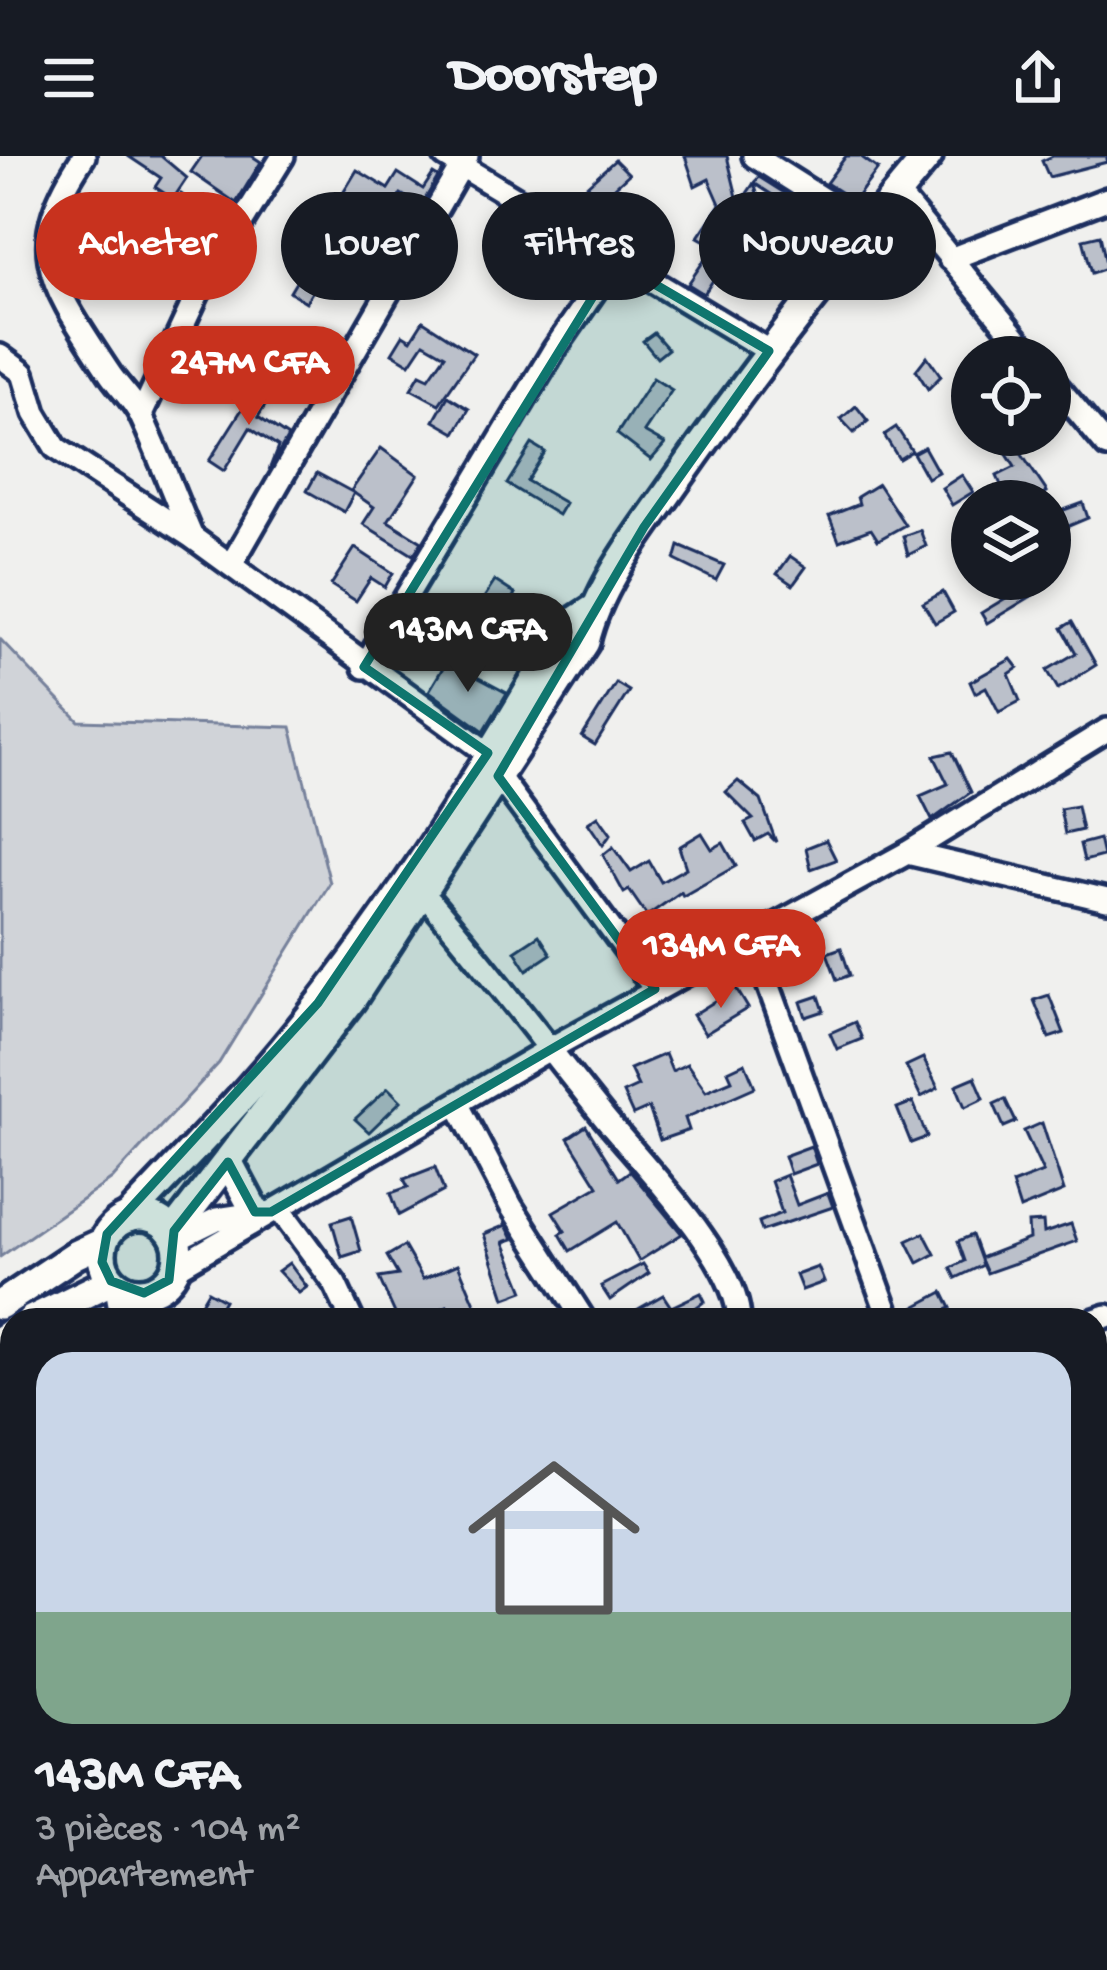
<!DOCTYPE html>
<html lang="fr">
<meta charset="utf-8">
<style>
body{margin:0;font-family:"Gochi Hand",sans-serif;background:#242831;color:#f1f3f6;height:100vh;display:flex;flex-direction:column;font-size:45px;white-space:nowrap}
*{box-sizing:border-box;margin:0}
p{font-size:39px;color:#9ea1a6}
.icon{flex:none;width:66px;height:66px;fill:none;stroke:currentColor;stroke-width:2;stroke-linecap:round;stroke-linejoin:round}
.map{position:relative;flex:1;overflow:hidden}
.panel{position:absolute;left:0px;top:1152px;width:1107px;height:663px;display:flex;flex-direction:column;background:#171b24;border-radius:36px 36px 0 0;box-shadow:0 6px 18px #0003}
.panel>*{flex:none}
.top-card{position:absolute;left:36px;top:36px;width:1035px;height:108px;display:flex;gap:24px}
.fabs{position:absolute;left:951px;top:180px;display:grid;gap:24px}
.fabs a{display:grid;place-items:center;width:120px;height:120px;border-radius:50%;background:#171b24;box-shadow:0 6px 18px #0003;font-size:60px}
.price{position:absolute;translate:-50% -102px;padding:0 27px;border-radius:42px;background:#c8321e;color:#fff;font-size:39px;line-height:78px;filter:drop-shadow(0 3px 6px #0008)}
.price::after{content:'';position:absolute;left:50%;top:72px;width:36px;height:27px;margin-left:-18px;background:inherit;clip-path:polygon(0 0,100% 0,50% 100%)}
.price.active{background:#222;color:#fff}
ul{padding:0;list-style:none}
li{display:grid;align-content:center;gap:24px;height:636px;padding:0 36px}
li+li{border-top:3px solid #363941}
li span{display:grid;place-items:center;height:372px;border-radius:36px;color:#555}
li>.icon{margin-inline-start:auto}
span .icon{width:216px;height:216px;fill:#fffc;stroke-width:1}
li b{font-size:51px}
.tag{padding:0 42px;border-radius:54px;background:#171b24;box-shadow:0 6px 18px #0003;font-size:42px;line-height:108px}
.tag.active{background:#c8321e;color:#fff}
header{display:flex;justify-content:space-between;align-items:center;height:156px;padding:0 36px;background:#171b24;font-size:54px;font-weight:800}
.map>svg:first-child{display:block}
</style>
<header><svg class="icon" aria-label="menu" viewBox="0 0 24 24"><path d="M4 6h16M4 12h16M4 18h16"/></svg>Doorstep<svg class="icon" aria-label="share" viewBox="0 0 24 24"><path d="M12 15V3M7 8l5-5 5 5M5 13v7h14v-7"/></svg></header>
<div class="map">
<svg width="1107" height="1814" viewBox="0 0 1107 1814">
<rect width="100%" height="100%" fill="#f0f0ee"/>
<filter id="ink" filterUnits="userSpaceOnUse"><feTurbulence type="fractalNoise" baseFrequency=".00833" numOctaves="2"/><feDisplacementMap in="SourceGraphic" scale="24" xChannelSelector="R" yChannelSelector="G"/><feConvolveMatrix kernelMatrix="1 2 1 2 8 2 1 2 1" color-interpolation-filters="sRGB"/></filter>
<g filter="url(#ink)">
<path fill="#d0d3d8" stroke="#76819b" stroke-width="3" d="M 0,483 L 79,565 L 291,571 L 330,727 L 219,907 L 112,1023 L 0,1101 Z"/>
<g fill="#bbc0ca" stroke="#1b2f5e" stroke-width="3">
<path d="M 128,0 L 161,0 L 187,22 L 173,43 L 155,31 L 161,22 Z"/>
<path d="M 202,0 L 252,0 L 261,6 L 236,47 L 191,16 Z"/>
<path d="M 685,0 L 727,0 L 739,49 L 754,27 L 763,57 L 720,69 L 740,83 L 704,138 L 688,128 L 714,90 L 698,81 L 720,48 L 709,23 L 695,30 Z"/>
<path d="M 846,0 L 860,0 L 878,13 L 854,45 L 826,27 Z"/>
<path d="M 1053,0 L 1107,0 L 1107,6 L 1049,21 L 1042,5 Z"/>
<path d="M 615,4 L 629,18 L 597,47 L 583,33 Z"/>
<path d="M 357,14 L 388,33 L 398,17 L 423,33 L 433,18 L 438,21 L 421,50 L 401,38 L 374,77 L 356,64 L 306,146 L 290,136 L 316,93 L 288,74 L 296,62 L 325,82 L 340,56 L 334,52 Z"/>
<path d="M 759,21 L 829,65 L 818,83 L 825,88 L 815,101 L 784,77 L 800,57 L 754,27 Z"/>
<path d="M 181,38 L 223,69 L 212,86 L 169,55 Z"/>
<path d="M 654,74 L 667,90 L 648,105 L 633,91 Z"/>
<path d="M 1100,79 L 1107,112 L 1092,117 L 1083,83 Z"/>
<path d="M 423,165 L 474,198 L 439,248 L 411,233 L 420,218 L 429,222 L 445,199 L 424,187 L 410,208 L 392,197 L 403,179 L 411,184 Z"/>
<path d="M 654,177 L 668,193 L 657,202 L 643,185 Z"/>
<path d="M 927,200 L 941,220 L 928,233 L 916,214 Z"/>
<path d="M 653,222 L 672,234 L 644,276 L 665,288 L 651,304 L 617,278 Z"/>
<path d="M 260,225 L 275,234 L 258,261 L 288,281 L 269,314 L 278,291 L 250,272 L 224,315 L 209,305 Z"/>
<path d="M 448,240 L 469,253 L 455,277 L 434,265 Z"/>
<path d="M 856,250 L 868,265 L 854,277 L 841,263 Z"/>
<path d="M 896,271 L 912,295 L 899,303 L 884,279 Z"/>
<path d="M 1014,287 L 1047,336 L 1035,345 L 1028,334 L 1008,345 L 997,320 L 1015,311 L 1004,294 Z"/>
<path d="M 532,288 L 545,296 L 527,325 L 565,347 L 558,359 L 507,328 Z"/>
<path d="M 924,291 L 938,316 L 927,322 L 913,297 Z"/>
<path d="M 381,292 L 418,319 L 388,365 L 422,386 L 413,399 L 363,368 L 374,351 L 351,335 Z"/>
<path d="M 317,317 L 354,337 L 344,356 L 307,335 Z"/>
<path d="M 962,319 L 973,336 L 952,349 L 942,332 Z"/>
<path d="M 878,328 L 905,369 L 878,384 L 871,373 L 839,385 L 829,360 L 859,348 L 857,341 Z"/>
<path d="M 1083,347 L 1088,362 L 1050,378 L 1050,359 Z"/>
<path d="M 920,374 L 926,390 L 908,399 L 903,380 Z"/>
<path d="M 679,390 L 724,409 L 716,424 L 675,404 Z"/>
<path d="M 355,392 L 393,417 L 385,431 L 371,422 L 356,445 L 331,429 Z"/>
<path d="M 790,400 L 806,411 L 793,429 L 777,418 Z"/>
<path d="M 495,425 L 515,438 L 492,473 L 472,460 Z"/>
<path d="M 1034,425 L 1040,435 L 987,467 L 981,457 Z"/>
<path d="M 943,436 L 954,456 L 935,467 L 923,447 Z"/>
<path d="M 1072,466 L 1096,509 L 1058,533 L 1047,514 L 1076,497 L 1062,472 Z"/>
<path d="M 1011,503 L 1018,512 L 1009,518 L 1020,545 L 999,556 L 986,531 L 975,537 L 970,526 Z"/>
<path d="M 447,505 L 507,537 L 484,575 L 429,535 Z"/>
<path d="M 616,527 L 629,535 L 595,589 L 582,581 Z"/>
<path d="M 952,596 L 971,636 L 932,664 L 920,640 L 948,628 L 934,600 Z"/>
<path d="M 738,625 L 761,644 L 776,686 L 768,678 L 755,685 L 745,667 L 753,663 L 726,636 Z"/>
<path d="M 1077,650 L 1082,674 L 1065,678 L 1060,653 Z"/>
<path d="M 598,660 L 611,678 L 603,689 L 588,667 Z"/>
<path d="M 702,677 L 712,693 L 723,687 L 736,710 L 683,740 L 681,736 L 647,760 L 629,734 L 624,737 L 603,699 L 613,691 L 631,716 L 649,705 L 661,726 L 686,712 L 679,691 Z"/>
<path d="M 1099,683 L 1103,700 L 1084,705 L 1080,688 Z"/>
<path d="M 826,684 L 836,704 L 811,713 L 806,692 Z"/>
<path d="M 539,779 L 551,798 L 527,814 L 515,795 Z"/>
<path d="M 841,792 L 850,819 L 837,824 L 827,797 Z"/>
<path d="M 736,832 L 748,852 L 705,878 L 693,859 Z"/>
<path d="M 1049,839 L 1064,877 L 1049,882 L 1034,844 Z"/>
<path d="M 819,840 L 824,855 L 806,861 L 801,846 Z"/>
<path d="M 855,866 L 862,883 L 837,893 L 830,877 Z"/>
<path d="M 665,898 L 672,915 L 687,908 L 706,935 L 732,924 L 728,915 L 745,907 L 755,931 L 685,962 L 689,974 L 660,984 L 649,952 L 633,959 L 623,937 L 638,930 L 630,913 Z"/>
<path d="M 923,902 L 938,932 L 921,941 L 906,910 Z"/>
<path d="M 975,921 L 984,942 L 965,951 L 956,929 Z"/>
<path d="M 388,932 L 401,945 L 369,976 L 355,963 Z"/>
<path d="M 1005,943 L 1016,966 L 1004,971 L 994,948 Z"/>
<path d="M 913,946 L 927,981 L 911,987 L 897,952 Z"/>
<path d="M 1042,967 L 1064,1035 L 1020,1053 L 1012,1028 L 1043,1016 L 1024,975 Z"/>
<path d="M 586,970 L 619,1023 L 630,1015 L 682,1078 L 639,1105 L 617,1066 L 570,1095 L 560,1078 L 565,1075 L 553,1056 L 598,1030 L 568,982 Z"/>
<path d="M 811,990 L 817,1008 L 790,1018 L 784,1000 Z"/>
<path d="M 435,1011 L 444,1035 L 399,1059 L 391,1037 L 408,1031 L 404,1023 Z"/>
<path d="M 786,1019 L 797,1049 L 828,1037 L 833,1051 L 762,1075 L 759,1066 L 782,1057 L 771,1025 Z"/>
<path d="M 351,1060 L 361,1095 L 342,1101 L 332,1066 Z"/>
<path d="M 1043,1066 L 1044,1077 L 1071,1068 L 1077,1085 L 987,1117 L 980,1102 L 1029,1083 L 1028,1067 Z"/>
<path d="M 506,1069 L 513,1083 L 504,1086 L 524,1135 L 505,1142 L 484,1078 Z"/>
<path d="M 924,1077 L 935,1098 L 918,1107 L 907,1085 Z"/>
<path d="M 972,1079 L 983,1109 L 956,1122 L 951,1112 L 965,1105 L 958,1085 Z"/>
<path d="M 404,1090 L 423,1123 L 458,1108 L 476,1150 L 452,1160 L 447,1150 L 417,1164 L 398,1164 L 379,1122 L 398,1119 L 387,1100 Z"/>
<path d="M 289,1107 L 307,1131 L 299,1137 L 278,1115 Z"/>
<path d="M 643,1108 L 649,1117 L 610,1144 L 601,1130 Z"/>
<path d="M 818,1111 L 824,1126 L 802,1134 L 796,1119 Z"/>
<path d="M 208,1135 L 224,1144 L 213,1164 L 191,1164 Z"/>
<path d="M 943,1136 L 951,1152 L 922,1164 L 915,1151 Z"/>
<path d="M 701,1137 L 705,1145 L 679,1164 L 619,1164 L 663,1139 L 671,1151 Z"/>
<path d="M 1107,1349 L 1107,1398 L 1095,1403 L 1095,1353 Z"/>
</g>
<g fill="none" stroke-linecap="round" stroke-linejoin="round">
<defs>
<g id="minor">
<path d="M 84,0 C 21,93 51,128 108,215 C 118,231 133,243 141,260 C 159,298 174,340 191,379"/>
<path d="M 445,0 L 769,195"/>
<path d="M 754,0 L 868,72"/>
<path d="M 897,37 L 1032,201"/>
<path d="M 950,103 L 1107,43"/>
<path d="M 0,200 L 23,217 L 35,257 L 56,292 L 192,381 L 488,597"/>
<path d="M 1050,222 L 1107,290"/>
<path d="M 141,259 L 198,137 L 283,0"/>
<path d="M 231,409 L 467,0"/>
<path d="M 364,511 L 554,194 L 615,105"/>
<path d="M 498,620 L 655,833"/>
<path d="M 907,697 L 1107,574"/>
<path d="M 424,738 C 487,810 543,886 603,960 C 641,1007 738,1104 739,1164"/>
<path d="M 751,781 L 890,1164"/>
<path d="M 458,949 L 511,1050 L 584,1164"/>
<path d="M 279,1052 L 335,1128 L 352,1164"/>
<path d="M 176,1083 L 217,1063 L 264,1056"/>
<path d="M 176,1112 L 551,892 L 907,697 L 1107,744"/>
<path d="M 1095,1164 L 1107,1160"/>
<path d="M 1095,1198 L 1107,1232"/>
<path d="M 1095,1544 L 1107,1533"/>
<path d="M 0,1575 L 12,1570"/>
<path d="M 1095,1684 L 1107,1679"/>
<path d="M 1095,1713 L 1107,1748"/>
<path d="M 0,1744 L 12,1783"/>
<path d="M 18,1803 L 22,1814"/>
<path d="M 193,1803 L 197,1814"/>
<path d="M 279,1803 L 280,1814"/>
<path d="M 786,1803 L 790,1814"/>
<path d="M 317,1814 L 347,1803"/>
<path d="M 612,1814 L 616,1803"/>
<path d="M 1066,1814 L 1107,1802"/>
</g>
<g id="major">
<path d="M 228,1005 L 255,1056"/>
<circle cx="140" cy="1098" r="38"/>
<path d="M 128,1062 C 168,1019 209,978 248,934 C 371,796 474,631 566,471 L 592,454"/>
<path d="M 172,1077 L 352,843 L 585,486 C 599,427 641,376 675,327 C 754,214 839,106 928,0"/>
<path d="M 119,1131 L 125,1164"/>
<path d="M 0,1149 L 75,1099 L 103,1086"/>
<path d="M 31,1164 L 111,1125"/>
<path d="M 0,1184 L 12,1176"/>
<path d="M 0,1403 L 12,1383"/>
</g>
</defs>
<use href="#minor" stroke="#1b2f5e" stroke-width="30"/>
<use href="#major" stroke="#1b2f5e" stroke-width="36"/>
<use href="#minor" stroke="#fdfcf7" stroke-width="21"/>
<use href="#major" stroke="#fdfcf7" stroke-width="27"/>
</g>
</g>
<path fill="#0f766e" fill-opacity="0.2" stroke="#0f766e" stroke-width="9" stroke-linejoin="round" d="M 615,105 L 769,195 L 644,371 L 498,620 L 655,833 L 271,1056 L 255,1056 L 228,1006 L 174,1075 L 169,1124 L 144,1137 L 111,1125 L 102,1106 L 107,1078 L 318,847 L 488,597 L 364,511 Z"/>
</svg>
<div class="fabs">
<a><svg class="icon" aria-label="locate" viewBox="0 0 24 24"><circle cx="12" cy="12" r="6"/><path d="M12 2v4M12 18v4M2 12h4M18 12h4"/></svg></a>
<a><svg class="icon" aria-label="layers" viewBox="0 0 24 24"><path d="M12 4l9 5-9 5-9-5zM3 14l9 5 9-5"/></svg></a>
</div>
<b class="price" style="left:249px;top:272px">247M CFA</b>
<b class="price active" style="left:468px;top:539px">143M CFA</b>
<b class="price" style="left:721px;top:855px">134M CFA</b>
<div class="top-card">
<a class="tag active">Acheter</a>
<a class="tag">Louer</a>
<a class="tag">Filtres</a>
<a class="tag">Nouveau</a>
</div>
<section class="panel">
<ul>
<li><span style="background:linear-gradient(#c9d6e8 70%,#7fa58c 0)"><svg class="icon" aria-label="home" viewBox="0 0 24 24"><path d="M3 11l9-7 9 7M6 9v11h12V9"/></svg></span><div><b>143M CFA</b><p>3 pièces · 104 m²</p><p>Appartement</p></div></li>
</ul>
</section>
</div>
